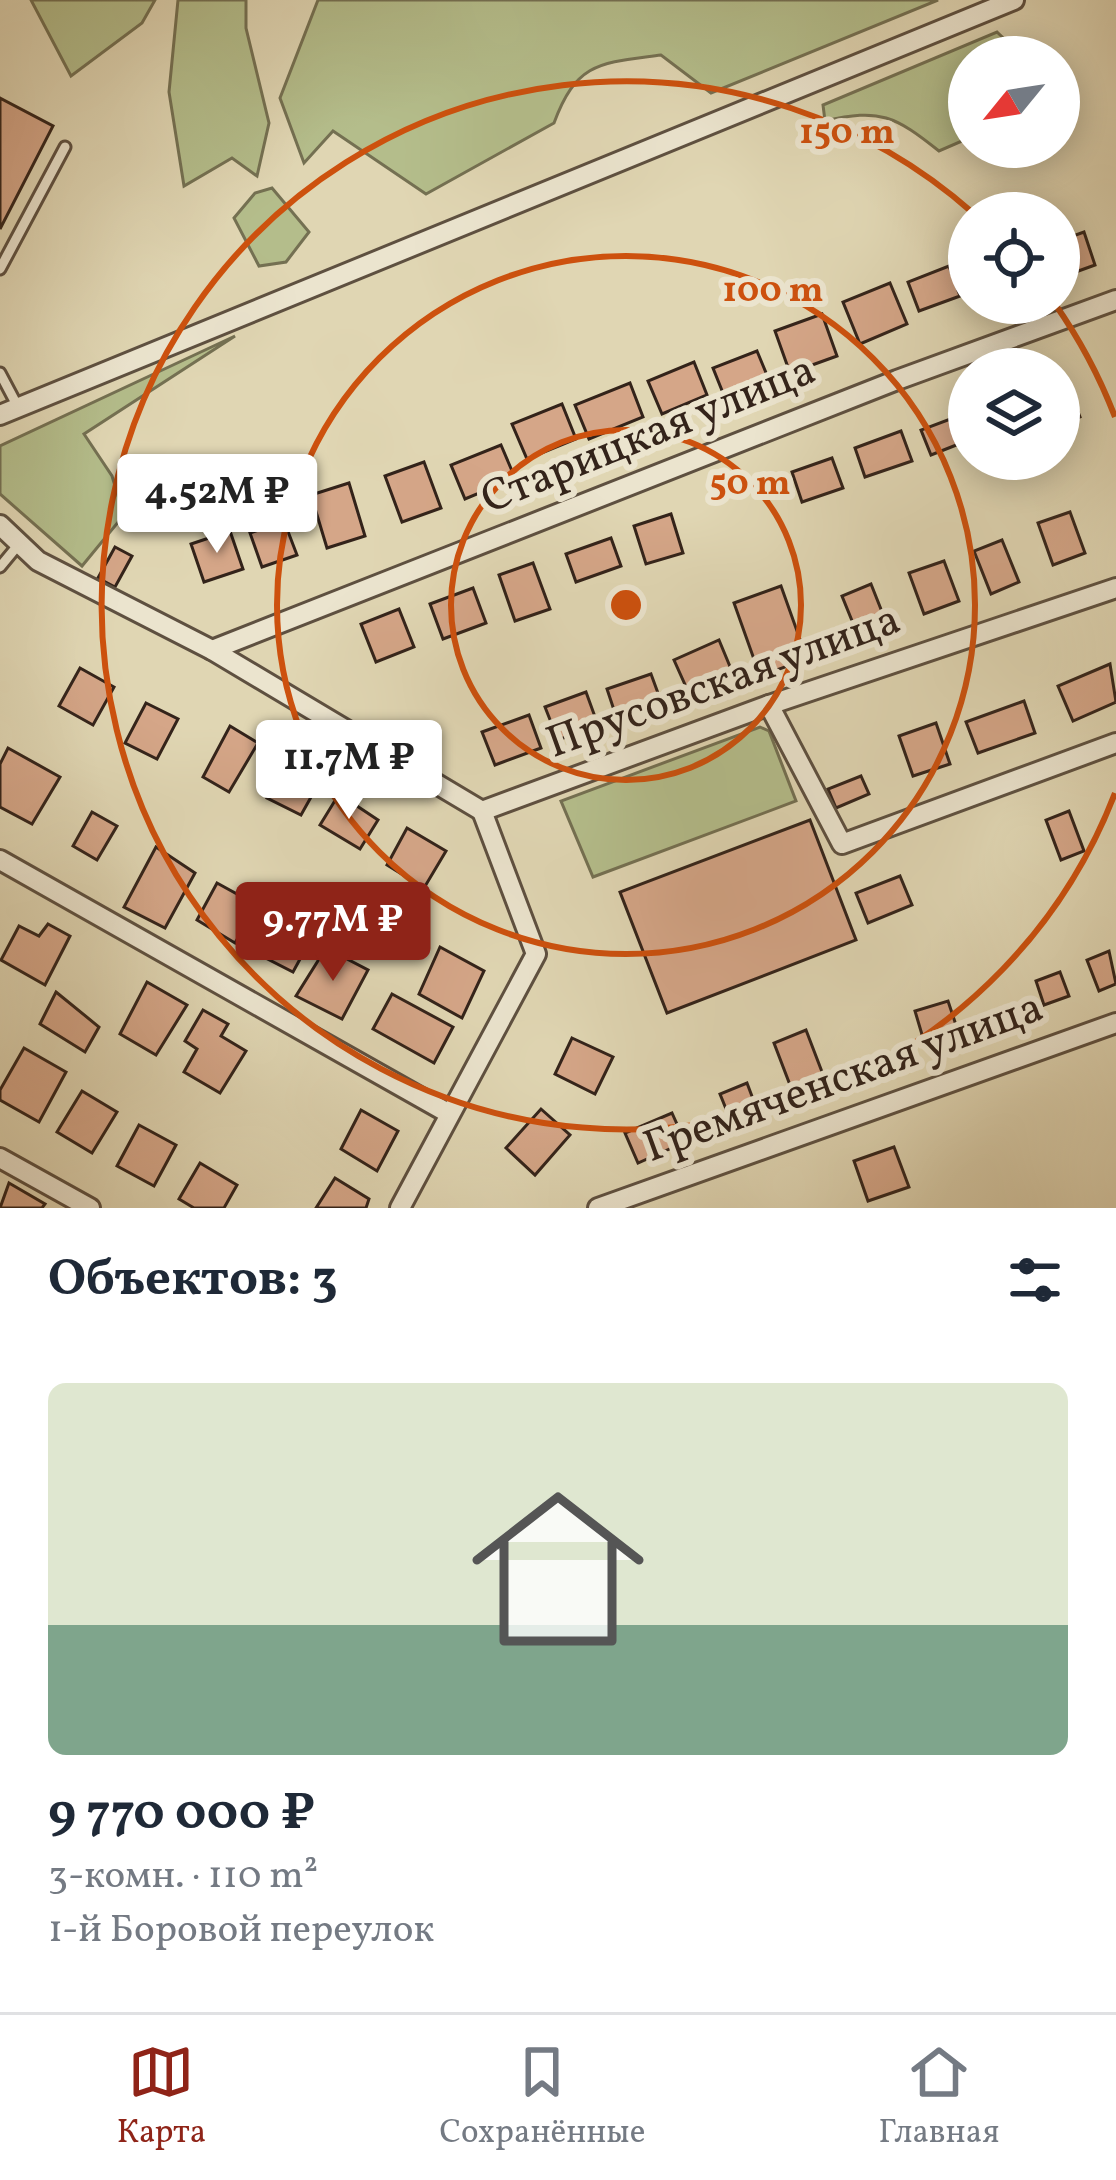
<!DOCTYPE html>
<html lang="ru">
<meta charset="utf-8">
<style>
body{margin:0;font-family:Vollkorn,serif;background:#f6f6f7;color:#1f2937;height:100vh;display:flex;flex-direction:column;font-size:45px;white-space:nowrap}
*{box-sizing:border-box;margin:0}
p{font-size:39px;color:#747a83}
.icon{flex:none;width:66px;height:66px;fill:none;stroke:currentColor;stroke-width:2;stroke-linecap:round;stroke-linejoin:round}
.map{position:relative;height:1208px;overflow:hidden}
.details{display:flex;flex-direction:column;background:#fff;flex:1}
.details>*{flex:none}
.needle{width:78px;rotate:240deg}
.tools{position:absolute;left:948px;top:36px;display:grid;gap:24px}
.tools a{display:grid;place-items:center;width:132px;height:132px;border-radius:50%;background:#fff;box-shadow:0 6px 30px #0003;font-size:60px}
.price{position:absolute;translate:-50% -102px;padding:0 27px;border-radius:12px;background:#fff;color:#222;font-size:39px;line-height:78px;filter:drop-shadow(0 3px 6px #0008)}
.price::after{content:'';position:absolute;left:50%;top:72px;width:36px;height:27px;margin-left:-18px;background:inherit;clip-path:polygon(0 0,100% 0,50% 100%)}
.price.on{background:#8f2418;color:#fff}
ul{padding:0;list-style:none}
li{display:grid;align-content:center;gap:24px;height:636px;padding:0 48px}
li+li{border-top:3px solid #e0e1e3}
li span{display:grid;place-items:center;height:372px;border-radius:18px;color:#555}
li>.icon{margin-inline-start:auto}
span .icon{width:216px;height:216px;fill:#fffc;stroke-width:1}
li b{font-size:51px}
h2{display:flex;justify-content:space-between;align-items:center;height:144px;padding:0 48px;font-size:51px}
.menu{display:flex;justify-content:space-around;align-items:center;height:168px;border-top:3px solid #e0e1e3;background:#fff;font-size:33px;color:#747a83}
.menu a{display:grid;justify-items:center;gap:6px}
.menu .on{color:#8f2418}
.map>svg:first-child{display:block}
</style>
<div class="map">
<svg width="1116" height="1208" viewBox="0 0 1116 1208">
<rect width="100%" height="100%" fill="#e0d6b3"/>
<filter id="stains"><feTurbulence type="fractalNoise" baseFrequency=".00167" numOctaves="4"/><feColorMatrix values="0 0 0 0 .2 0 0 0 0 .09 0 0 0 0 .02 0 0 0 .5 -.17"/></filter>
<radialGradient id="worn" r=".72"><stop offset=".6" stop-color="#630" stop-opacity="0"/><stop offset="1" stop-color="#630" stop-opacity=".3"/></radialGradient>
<g fill="#b4bd8b" stroke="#747052" stroke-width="3">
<path d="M 31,0 L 155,0 L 142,23 L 71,76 Z"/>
<path d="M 178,0 L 246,0 L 246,28 L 269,123 L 257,176 L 232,158 L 184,186 L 169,92 Z"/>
<path d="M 318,0 L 938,0 L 711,93 L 661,55 C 601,63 577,61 554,123 L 426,194 L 333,131 L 304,163 L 280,98 Z"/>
<path d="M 997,32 L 1023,57 L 969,57 L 969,138 L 939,151 C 895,116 880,108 825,121 L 823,105 Z"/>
<path d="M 272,188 L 309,232 L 286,262 L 259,266 L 234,218 L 255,193 Z"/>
<path d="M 235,336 L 84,434 L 112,476 L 124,515 L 82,566 L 0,494 L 0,446 Z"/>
<path d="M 760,727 L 769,731 L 796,801 L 593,877 L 561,801 Z"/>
</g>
<g fill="#d5a688" stroke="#33231a" stroke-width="3">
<path d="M 0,98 L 53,126 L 0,229 Z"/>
<path d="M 1084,232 L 1095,265 L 1059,278 L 1059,241 Z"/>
<path d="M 949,266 L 960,296 L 919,311 L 908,282 Z"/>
<path d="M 890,283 L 907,324 L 860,344 L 843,302 Z"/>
<path d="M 822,314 L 837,356 L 790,373 L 775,331 Z"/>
<path d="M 757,351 L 769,380 L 725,398 L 713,368 Z"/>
<path d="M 694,362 L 707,395 L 662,414 L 648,381 Z"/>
<path d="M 1064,377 L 1080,417 L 1059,425 L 1059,379 Z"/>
<path d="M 630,383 L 643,417 L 589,439 L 575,405 Z"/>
<path d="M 562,404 L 576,439 L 527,459 L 512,424 Z"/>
<path d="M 961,415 L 969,440 L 931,455 L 921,430 Z"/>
<path d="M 901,431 L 912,461 L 865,477 L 855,448 Z"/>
<path d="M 501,445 L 515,478 L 465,499 L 451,465 Z"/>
<path d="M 832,458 L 843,488 L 802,502 L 792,472 Z"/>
<path d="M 424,462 L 441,508 L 402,522 L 385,476 Z"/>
<path d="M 349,483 L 365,536 L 327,548 L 311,495 Z"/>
<path d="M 1070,512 L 1085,553 L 1053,565 L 1038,523 Z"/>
<path d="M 671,514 L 683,553 L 646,564 L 634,526 Z"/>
<path d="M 284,521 L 297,555 L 262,567 L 250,533 Z"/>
<path d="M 230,531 L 243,569 L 204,582 L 191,544 Z"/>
<path d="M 611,538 L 621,566 L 576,582 L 566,554 Z"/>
<path d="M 1002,540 L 1019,582 L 991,594 L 974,551 Z"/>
<path d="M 115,547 L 132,556 L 115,587 L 98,578 Z"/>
<path d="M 944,561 L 959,601 L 924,614 L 909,573 Z"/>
<path d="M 533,563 L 550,609 L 515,621 L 499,575 Z"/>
<path d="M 871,584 L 886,622 L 857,633 L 842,596 Z"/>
<path d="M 781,586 L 807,659 L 760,676 L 734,603 Z"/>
<path d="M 473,588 L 486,623 L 443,639 L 430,604 Z"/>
<path d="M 399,609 L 414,647 L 376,662 L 361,624 Z"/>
<path d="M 719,640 L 731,669 L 687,689 L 674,660 Z"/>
<path d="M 1110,664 L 1116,702 L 1073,721 L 1058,686 Z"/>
<path d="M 80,668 L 114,687 L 93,725 L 59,706 Z"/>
<path d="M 651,674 L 662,704 L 617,719 L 607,689 Z"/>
<path d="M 586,692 L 598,725 L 558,740 L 545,707 Z"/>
<path d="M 1024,701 L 1035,733 L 978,753 L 966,722 Z"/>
<path d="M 146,703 L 178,719 L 157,759 L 125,743 Z"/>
<path d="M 529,715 L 541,748 L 495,765 L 482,732 Z"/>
<path d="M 936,723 L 950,764 L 913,776 L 899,736 Z"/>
<path d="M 230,726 L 258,743 L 229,792 L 203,777 Z"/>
<path d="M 8,748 L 60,777 L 32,824 L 0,807 L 0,764 Z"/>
<path d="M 286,760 L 320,781 L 301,815 L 267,798 Z"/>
<path d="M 861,776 L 869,794 L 836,808 L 828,789 Z"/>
<path d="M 339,794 L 378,820 L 360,849 L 320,825 Z"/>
<path d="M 1069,811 L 1084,851 L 1061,860 L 1046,820 Z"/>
<path d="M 92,812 L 117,826 L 97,860 L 73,846 Z"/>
<path d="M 810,820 L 856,940 L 667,1013 L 620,892 Z"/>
<path d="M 407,828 L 446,851 L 424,888 L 387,865 Z"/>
<path d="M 156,847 L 195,873 L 165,928 L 124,907 Z"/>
<path d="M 900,876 L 912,905 L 868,923 L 856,893 Z"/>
<path d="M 217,883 L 257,905 L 235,943 L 197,920 Z"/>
<path d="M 274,915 L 312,937 L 293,972 L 256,953 Z"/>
<path d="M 48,924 L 70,936 L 45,985 L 1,960 L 19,926 L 39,936 Z"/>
<path d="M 440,947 L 484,971 L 462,1018 L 419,994 Z"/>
<path d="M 326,948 L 368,970 L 342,1019 L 296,996 Z"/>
<path d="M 1109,951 L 1116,984 L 1099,991 L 1087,960 Z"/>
<path d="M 1060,972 L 1069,996 L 1044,1005 L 1036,981 Z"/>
<path d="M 147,982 L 187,1005 L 156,1055 L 120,1034 Z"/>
<path d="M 56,992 L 99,1027 L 85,1052 L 40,1024 Z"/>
<path d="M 392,994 L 453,1027 L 434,1063 L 373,1029 Z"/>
<path d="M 948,1001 L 960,1037 L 926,1048 L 915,1011 Z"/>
<path d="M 203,1010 L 228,1024 L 221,1036 L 246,1051 L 220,1093 L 184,1072 L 197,1049 L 185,1041 Z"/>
<path d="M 806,1030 L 827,1085 L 795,1098 L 774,1043 Z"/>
<path d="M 572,1038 L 613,1057 L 595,1094 L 555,1074 Z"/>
<path d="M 24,1048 L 66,1072 L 39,1122 L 0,1100 L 0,1090 Z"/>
<path d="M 747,1083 L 759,1115 L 733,1126 L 720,1094 Z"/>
<path d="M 82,1091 L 117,1112 L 92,1153 L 57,1132 Z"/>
<path d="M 541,1109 L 570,1135 L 535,1175 L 506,1148 Z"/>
<path d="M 361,1110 L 398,1131 L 377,1171 L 341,1149 Z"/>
<path d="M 672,1113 L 685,1142 L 638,1163 L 625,1133 Z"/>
<path d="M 139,1125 L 176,1145 L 154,1186 L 117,1166 Z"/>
<path d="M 894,1147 L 909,1187 L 868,1201 L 854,1161 Z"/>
<path d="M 200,1163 L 237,1185 L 224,1208 L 194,1208 L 179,1199 Z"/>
<path d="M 335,1178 L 369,1199 L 366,1208 L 316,1208 Z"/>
<path d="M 9,1183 L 45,1204 L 42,1208 L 0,1208 Z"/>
</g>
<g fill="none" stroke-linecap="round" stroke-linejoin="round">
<defs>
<g id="lane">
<path d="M 0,269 L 65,147"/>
<path d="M 0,373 L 18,407"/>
<path d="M 0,567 L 19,544"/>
</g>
<g id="street">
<path d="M 0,415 L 1014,0"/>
<path d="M 0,525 L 38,561 L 212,650 L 482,811 L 769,705 L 1116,588"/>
<path d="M 212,650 L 897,380 L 1116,300"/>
<path d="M 769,705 L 842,844 L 1116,743"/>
<path d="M 0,860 L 448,1113"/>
<path d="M 0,1158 L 90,1208"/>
<path d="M 400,1208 L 536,954 L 482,811"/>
<path d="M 598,1208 L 1116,1023"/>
</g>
</defs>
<use href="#lane" stroke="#5e5040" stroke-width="15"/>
<use href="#street" stroke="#5e5040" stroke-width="24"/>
<use href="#lane" stroke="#ebe4ce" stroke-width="9"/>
<use href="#street" stroke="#ebe4ce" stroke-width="18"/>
</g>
<g fill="none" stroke="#cd510e" stroke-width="6">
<circle cx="626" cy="605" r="175"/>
<circle cx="626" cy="605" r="349"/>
<path d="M1115 793A524 524 0 1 1 973 213M1055 304A524 524 0 0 1 1115 417"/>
</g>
<g text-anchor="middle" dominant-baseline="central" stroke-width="12" stroke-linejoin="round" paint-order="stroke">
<g font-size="45" fill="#33231a" stroke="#ebe4ce">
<text transform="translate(649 436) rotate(-22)">Старицкая улица</text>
<text transform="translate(724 683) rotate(-20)">Прусовская улица</text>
<text transform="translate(844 1079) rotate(-20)">Гремяченская улица</text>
</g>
</g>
<circle cx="626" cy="605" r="18" fill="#cd510e" stroke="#ebe4ce" stroke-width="6"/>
<g font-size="36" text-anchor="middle" font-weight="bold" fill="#cd510e" stroke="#ebe4ce" stroke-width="12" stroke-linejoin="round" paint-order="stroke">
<text x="847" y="143">150 m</text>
<text x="773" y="301">100 m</text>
<text x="750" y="494">50 m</text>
</g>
<rect width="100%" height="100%" filter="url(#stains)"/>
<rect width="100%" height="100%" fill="url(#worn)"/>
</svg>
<div class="tools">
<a><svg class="needle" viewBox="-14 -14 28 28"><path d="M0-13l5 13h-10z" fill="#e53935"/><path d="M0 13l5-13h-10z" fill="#747a83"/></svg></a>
<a><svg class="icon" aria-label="locate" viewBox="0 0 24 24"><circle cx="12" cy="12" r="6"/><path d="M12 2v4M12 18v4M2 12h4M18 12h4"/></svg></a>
<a><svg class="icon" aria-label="layers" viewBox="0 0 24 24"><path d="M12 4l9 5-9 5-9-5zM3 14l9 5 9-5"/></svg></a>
</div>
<b class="price" style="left:217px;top:556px">4.52M ₽</b>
<b class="price" style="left:349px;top:822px">11.7M ₽</b>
<b class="price on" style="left:333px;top:984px">9.77M ₽</b>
</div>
<section class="details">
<h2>Объектов: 3<svg class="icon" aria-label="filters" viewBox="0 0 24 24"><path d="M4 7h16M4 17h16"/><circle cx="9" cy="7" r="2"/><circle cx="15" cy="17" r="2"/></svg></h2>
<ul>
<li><span style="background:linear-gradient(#dfe7d0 65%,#7fa58c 0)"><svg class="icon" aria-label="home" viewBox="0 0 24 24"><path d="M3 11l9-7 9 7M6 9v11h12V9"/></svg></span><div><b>9 770 000 ₽</b><p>3-комн. · 110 m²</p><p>1-й Боровой переулок</p></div></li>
</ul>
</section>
<nav class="menu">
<a class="on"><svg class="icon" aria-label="map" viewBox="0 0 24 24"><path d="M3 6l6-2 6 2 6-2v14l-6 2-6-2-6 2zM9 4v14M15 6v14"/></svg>Карта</a>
<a><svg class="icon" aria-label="saved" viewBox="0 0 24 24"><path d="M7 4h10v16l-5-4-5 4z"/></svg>Сохранённые</a>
<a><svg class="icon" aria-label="home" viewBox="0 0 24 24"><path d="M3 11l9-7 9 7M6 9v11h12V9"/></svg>Главная</a>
</nav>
